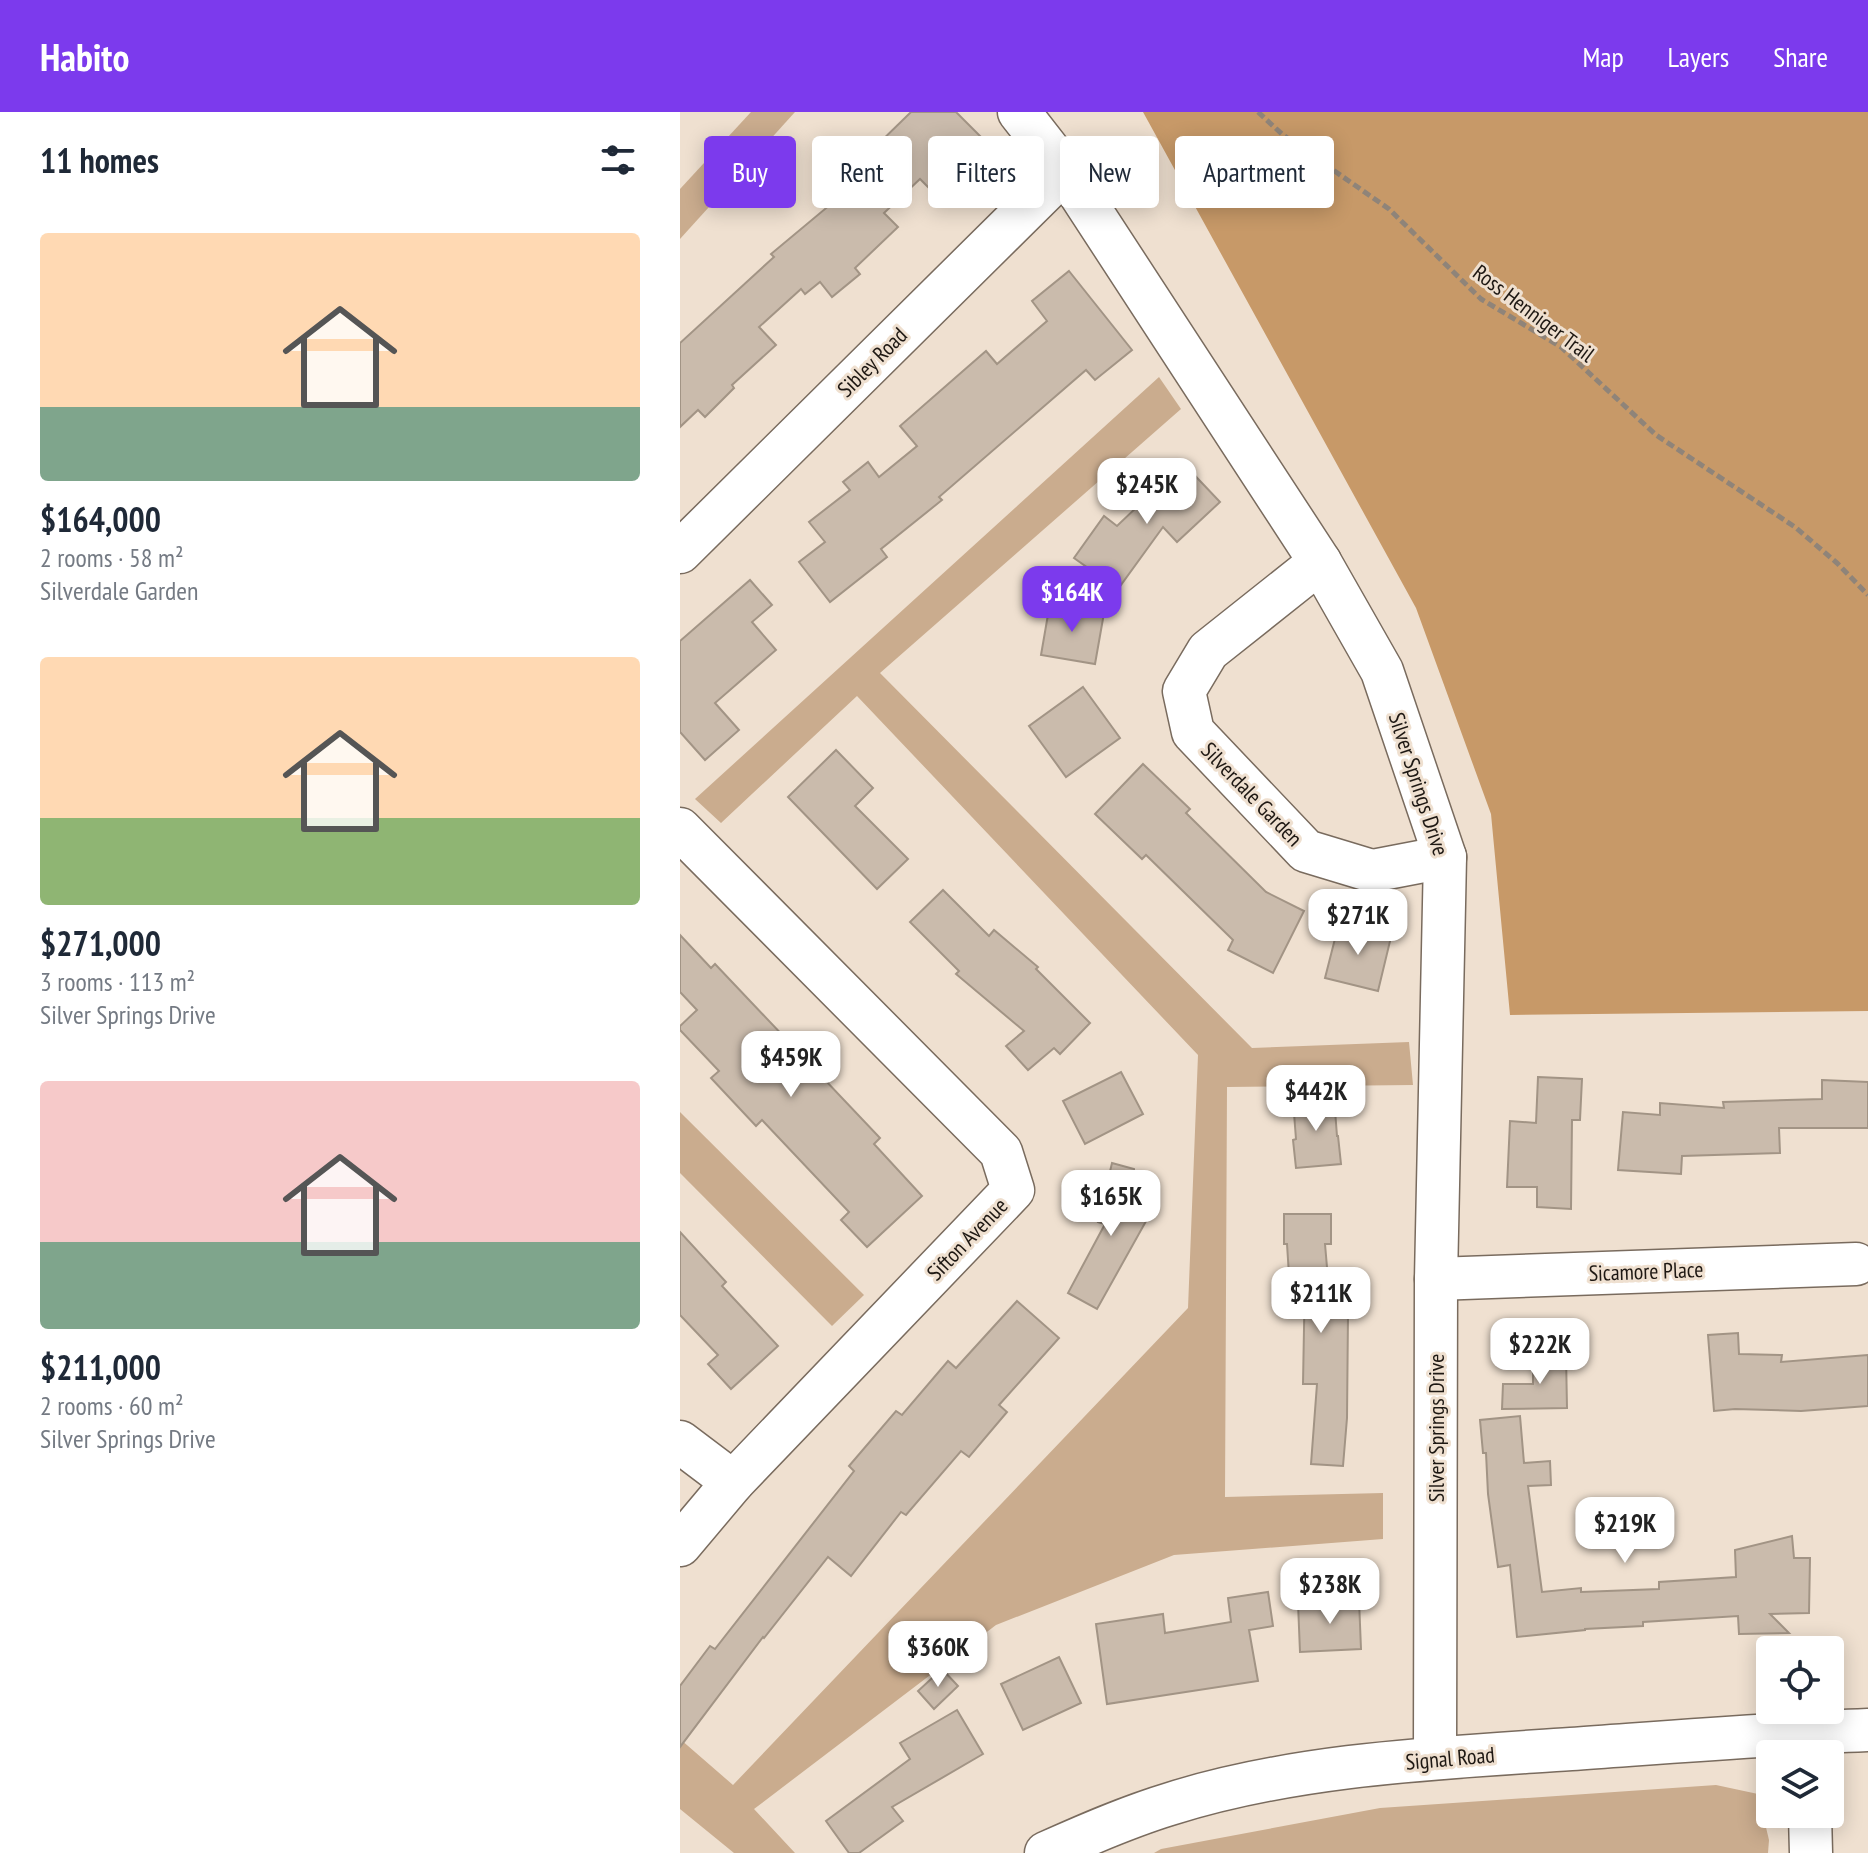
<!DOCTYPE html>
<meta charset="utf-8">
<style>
body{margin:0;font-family:"PT Sans Narrow",sans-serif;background:#f2f2f3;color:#1f2937;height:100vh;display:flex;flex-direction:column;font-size:30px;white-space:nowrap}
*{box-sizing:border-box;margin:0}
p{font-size:26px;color:#747a83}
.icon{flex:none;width:44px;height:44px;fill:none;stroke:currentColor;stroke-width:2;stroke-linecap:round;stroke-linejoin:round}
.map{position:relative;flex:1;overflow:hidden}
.details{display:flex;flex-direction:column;background:#fff;width:680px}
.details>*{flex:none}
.top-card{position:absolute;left:24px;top:24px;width:760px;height:72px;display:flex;gap:16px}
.tools{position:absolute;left:1076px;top:1524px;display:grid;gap:16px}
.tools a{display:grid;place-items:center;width:88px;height:88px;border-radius:8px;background:#fff;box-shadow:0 4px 20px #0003;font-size:40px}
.price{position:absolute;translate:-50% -68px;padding:0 18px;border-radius:16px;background:#fff;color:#222;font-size:26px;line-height:52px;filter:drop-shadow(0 2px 4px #0008)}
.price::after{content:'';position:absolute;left:50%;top:48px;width:24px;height:18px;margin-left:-12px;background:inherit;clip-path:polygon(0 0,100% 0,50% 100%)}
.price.current{background:#7c3aed;color:#fff}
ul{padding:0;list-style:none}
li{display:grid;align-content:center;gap:16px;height:424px;padding:0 40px}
li span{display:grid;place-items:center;height:248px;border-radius:8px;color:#555}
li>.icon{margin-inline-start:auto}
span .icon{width:144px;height:144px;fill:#fffc;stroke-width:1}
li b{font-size:34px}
h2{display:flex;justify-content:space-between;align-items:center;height:96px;padding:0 40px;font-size:34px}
.pill{padding:0 28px;border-radius:8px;background:#fff;box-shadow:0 4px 20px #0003;font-size:28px;line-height:72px}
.pill.current{background:#7c3aed;color:#fff}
header{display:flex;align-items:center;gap:48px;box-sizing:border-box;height:112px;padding:0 40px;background:#7c3aed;color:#fff}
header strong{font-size:38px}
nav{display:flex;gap:44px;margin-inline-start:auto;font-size:28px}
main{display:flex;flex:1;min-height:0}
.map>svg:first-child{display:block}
</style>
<header>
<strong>Habito</strong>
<nav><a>Map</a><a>Layers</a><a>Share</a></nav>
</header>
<main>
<section class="details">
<h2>11 homes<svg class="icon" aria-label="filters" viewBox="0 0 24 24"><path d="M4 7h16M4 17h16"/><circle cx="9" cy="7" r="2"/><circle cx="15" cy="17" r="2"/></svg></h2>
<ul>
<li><span style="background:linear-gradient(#ffd9b3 70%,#7fa58c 0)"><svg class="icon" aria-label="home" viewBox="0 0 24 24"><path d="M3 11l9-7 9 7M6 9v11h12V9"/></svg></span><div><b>$164,000</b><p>2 rooms · 58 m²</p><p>Silverdale Garden</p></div></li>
<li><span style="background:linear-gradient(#ffd9b3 65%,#8fb573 0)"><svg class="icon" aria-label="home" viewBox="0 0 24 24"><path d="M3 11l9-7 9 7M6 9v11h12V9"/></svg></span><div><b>$271,000</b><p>3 rooms · 113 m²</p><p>Silver Springs Drive</p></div></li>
<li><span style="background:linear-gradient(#f6c9c9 65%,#7fa58c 0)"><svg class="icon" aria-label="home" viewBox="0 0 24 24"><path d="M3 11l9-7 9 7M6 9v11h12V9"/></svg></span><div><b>$211,000</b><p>2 rooms · 60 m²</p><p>Silver Springs Drive</p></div></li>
</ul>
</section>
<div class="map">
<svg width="1188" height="1741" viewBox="0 0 1188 1741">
<rect width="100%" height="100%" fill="#efe0d0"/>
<g fill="#caac8e">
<path d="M 71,0 L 115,0 L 0,127 L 0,77 Z"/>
<path d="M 479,265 L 501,297 L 200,561 L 572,936 L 729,930 L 733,973 L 547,975 L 545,1385 L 703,1381 L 703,1427 L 494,1443 L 316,1513 L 74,1697 L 115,1741 L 54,1741 L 0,1697 L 0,1627 L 53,1673 L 508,1196 L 518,943 L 177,584 L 41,711 L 15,687 Z"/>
<path d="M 0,1000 L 184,1183 L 152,1214 L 0,1061 Z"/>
<path d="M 1036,1673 L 1078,1682 L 1089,1728 L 1088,1741 L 474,1741 L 481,1737 L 700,1696 Z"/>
</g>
<path fill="#c79968" d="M 463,0 L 1188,0 L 1188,899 L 830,903 L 811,702 L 736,496 Z"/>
<g fill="#cabbac" stroke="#a29485" stroke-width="2">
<path d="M 231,0 L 276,0 L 305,29 L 253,80 L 240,67 L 204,101 L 218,115 L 175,156 L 180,162 L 152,185 L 140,170 L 125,182 L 121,177 L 79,215 L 96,233 L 52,273 L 54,276 L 25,305 L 18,298 L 0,315 L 0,231 L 94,145 L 91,142 L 163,82 L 151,70 L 185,38 L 188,42 Z"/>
<path d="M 389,159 L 452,238 L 415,268 L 406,258 L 259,385 L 262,388 L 201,437 L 207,445 L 150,490 L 119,450 L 145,430 L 129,410 L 170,378 L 163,370 L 188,350 L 199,365 L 237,334 L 220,314 L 283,259 L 306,239 L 317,252 L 367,209 L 352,189 Z"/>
<path d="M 503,351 L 540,390 L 497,430 L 483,415 L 438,477 L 394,446 L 424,404 L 437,414 Z"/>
<path d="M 70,468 L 92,493 L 72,510 L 96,538 L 35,591 L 59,618 L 25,648 L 0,620 L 0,529 Z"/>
<path d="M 370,491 L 424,501 L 415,552 L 361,543 Z"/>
<path d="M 403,575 L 440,626 L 386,665 L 349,614 Z"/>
<path d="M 156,638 L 193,676 L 175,694 L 228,747 L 197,777 L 108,685 Z"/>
<path d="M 463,652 L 510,697 L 506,701 L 586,780 L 624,799 L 593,861 L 548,838 L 553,828 L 466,743 L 462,747 L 415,702 Z"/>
<path d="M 263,778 L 309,824 L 314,818 L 358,855 L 356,857 L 410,911 L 380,942 L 374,936 L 348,958 L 326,934 L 344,919 L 276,862 L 279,859 L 230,810 Z"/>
<path d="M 659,811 L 711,825 L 698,879 L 645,866 Z"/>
<path d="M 0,823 L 31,856 L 35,852 L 200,1026 L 194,1032 L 242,1084 L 187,1135 L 161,1108 L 169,1100 L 82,1008 L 76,1014 L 31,966 L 39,959 L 0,918 L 0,914 L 17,898 L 0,880 Z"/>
<path d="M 441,960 L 463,1002 L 405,1032 L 383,989 Z"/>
<path d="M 858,965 L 902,967 L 900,1008 L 892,1008 L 891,1097 L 857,1095 L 857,1075 L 827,1075 L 830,1009 L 856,1011 Z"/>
<path d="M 1142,968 L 1188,970 L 1188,1016 L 1099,1016 L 1100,1041 L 1002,1044 L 1001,1062 L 938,1058 L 943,1000 L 980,1003 L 980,991 L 1044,996 L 1043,990 L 1142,987 Z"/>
<path d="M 654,985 L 657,1024 L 658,1024 L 661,1052 L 616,1056 L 613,1028 L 616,1027 L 613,988 Z"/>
<path d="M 432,1051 L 454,1057 L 455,1102 L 470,1102 L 417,1197 L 388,1181 L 425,1112 L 418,1110 Z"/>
<path d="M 604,1102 L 651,1102 L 651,1132 L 645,1132 L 651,1202 L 668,1202 L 667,1306 L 663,1354 L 631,1352 L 637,1272 L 623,1272 L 625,1162 L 609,1163 L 607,1132 L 604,1132 Z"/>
<path d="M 0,1120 L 46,1170 L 42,1174 L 98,1234 L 51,1277 L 28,1252 L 38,1243 L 0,1203 Z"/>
<path d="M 337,1189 L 379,1226 L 319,1293 L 327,1300 L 289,1345 L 281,1339 L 226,1403 L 221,1400 L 171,1464 L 148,1445 L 84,1526 L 83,1525 L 0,1635 L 0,1574 L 30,1534 L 35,1537 L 174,1359 L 169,1354 L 216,1299 L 222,1303 L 268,1249 L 276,1256 Z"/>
<path d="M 1058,1221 L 1059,1242 L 1102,1243 L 1101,1250 L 1188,1243 L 1188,1294 L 1121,1299 L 1055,1297 L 1034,1299 L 1028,1223 Z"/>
<path d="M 853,1243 L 886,1243 L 887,1296 L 822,1297 L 823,1272 L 853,1272 Z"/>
<path d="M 840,1304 L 844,1351 L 870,1349 L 871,1373 L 848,1374 L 862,1480 L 901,1476 L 901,1480 L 979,1477 L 979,1470 L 1056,1465 L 1055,1438 L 1112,1424 L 1114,1446 L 1130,1446 L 1129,1501 L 1090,1502 L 1109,1521 L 1059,1522 L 1058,1504 L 963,1510 L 963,1514 L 905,1517 L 905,1518 L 837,1525 L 830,1453 L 818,1455 L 808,1382 L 806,1341 L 803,1341 L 800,1308 Z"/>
<path d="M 588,1480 L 593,1514 L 569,1518 L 578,1569 L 427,1592 L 416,1512 L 483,1502 L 485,1521 L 551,1510 L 548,1486 Z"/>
<path d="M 679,1488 L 681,1537 L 620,1540 L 618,1491 Z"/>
<path d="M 379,1545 L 401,1591 L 343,1618 L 321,1572 Z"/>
<path d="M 262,1557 L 278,1574 L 254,1597 L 238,1579 Z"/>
<path d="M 277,1598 L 303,1642 L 212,1695 L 223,1709 L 179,1741 L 169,1741 L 146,1709 L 230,1647 L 220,1631 Z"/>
</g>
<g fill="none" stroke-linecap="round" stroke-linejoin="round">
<defs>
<g id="minor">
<path d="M 339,0 L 385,59 L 640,450 L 702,559 L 765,745 L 756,1167 L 755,1646"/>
<path d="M 0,440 L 385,59"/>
<path d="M 640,450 L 528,539 L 504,579 L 513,620 L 626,739 L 692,759 L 765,745"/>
<path d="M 0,717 L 321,1040 L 333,1078 L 53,1370 L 0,1433"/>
<path d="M 756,1167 L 1176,1152"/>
<path d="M 0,1330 L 53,1370"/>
<path d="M 1130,1702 L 1131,1741"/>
<path d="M 366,1741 C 406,1723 447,1705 490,1692 C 616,1652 759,1646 891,1637 C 990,1630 1089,1622 1188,1618"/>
</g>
</defs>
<use href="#minor" stroke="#796b5e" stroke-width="45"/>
<path stroke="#8f8479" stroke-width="5" stroke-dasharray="8 4" stroke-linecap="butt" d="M 578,0 L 603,23 L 709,97 L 801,187 L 881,235 L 976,323 L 1115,415 L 1157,451 L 1188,483"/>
<use href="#minor" stroke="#fff" stroke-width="42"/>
</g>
<g text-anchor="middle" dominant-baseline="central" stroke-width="6" stroke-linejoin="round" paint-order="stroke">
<g font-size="22" fill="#1e1813" stroke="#efe0d0">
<text transform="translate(854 201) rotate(37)">Ross Henniger Trail</text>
<text transform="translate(192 250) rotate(-45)">Sibley Road</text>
<text transform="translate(739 672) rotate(72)">Silver Springs Drive</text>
<text transform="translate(572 682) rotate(46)">Silverdale Garden</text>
<text transform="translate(287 1127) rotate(-46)">Sifton Avenue</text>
<text transform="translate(966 1159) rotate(-2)">Sicamore Place</text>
<text transform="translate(756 1316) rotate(-90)">Silver Springs Drive</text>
<text transform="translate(770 1646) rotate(-5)">Signal Road</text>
</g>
</g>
</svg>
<div class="tools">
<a><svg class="icon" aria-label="locate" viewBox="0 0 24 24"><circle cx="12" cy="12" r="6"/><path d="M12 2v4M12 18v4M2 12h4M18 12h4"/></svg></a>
<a><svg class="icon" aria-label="layers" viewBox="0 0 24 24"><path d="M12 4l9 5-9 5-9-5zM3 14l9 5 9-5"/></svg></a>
</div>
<b class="price" style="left:467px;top:414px">$245K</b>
<b class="price current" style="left:392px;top:522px">$164K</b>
<b class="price" style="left:678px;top:845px">$271K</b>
<b class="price" style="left:111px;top:987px">$459K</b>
<b class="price" style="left:636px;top:1021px">$442K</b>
<b class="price" style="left:431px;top:1126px">$165K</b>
<b class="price" style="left:641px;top:1223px">$211K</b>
<b class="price" style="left:860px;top:1274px">$222K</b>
<b class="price" style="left:945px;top:1453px">$219K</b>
<b class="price" style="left:650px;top:1514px">$238K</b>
<b class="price" style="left:258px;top:1577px">$360K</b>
<div class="top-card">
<a class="pill current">Buy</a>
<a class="pill">Rent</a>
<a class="pill">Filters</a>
<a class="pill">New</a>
<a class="pill">Apartment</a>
</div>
</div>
</main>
